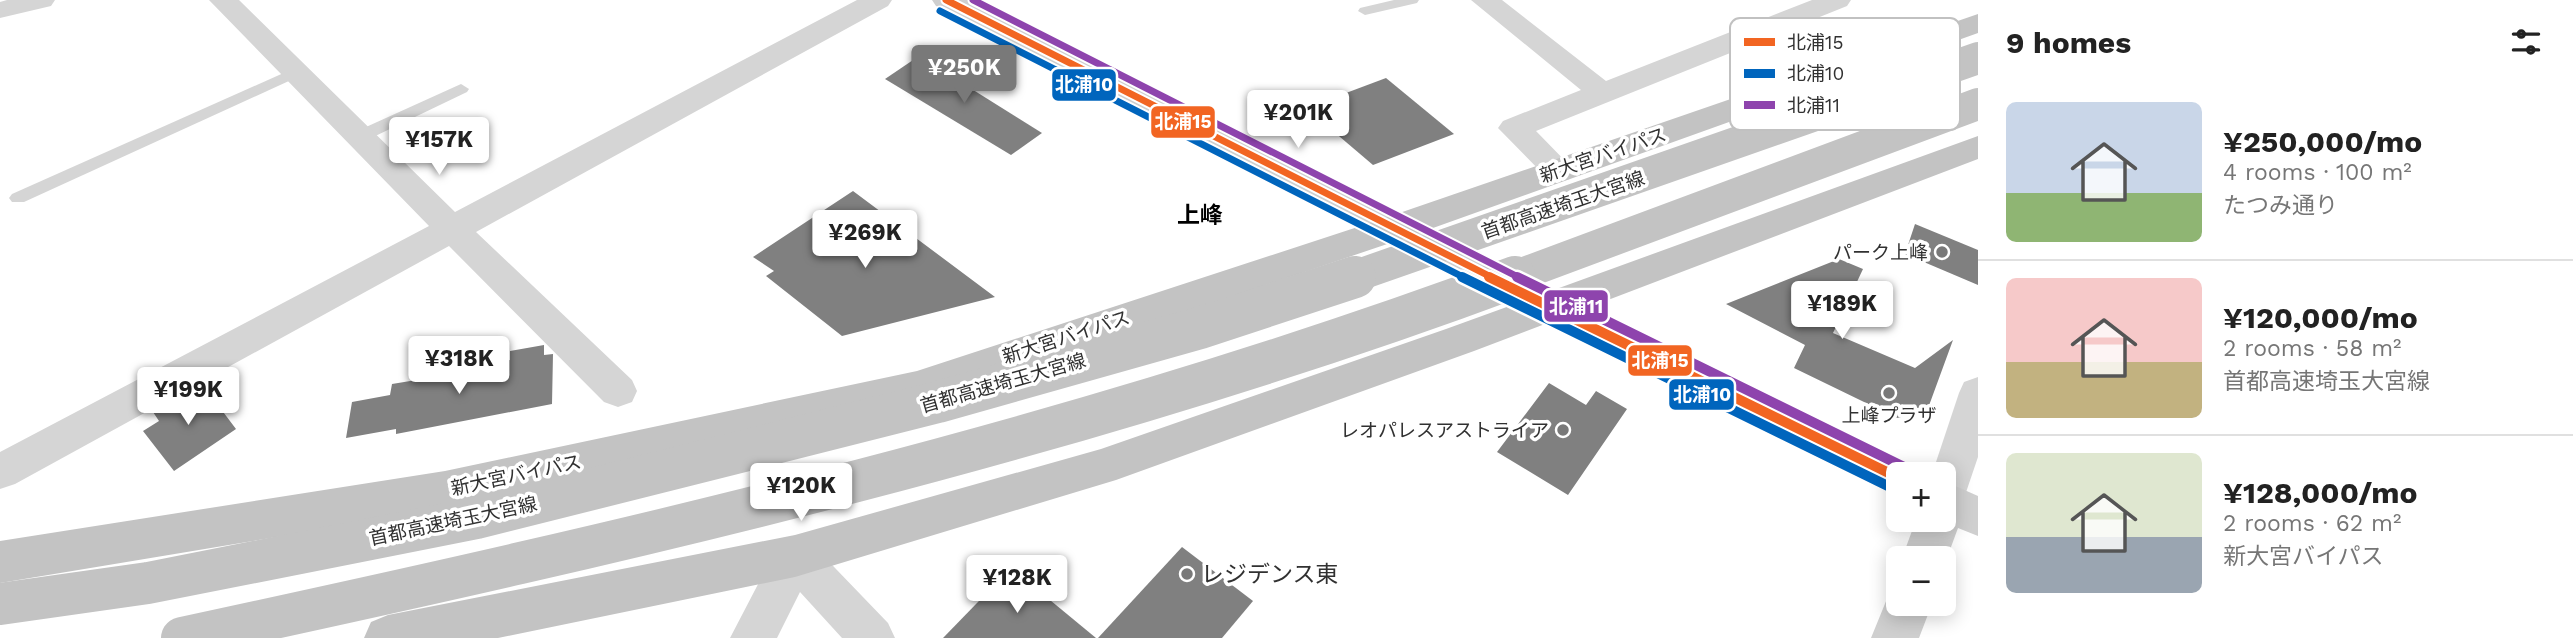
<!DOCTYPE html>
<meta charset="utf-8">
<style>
body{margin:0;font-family:"Work Sans","Noto Sans JP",sans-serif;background:#f2f2f2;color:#222;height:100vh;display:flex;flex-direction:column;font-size:26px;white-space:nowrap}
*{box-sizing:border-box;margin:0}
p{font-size:23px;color:#767676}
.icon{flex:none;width:38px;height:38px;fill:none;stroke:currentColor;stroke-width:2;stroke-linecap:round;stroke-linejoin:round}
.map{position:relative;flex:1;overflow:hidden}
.panel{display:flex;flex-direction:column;background:#fff;width:595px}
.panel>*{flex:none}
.tools{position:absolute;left:1886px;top:462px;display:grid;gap:14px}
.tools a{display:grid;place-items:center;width:70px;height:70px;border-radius:10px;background:#fff;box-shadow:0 4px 18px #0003;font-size:35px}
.price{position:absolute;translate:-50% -60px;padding:0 16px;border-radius:7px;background:#fff;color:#222;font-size:23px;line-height:46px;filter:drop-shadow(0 2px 4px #0008)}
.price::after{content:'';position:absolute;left:50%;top:42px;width:21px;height:16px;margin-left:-10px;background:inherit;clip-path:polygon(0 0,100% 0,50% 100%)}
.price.selected{background:#797979;color:#fff}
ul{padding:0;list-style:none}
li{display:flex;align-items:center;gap:21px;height:175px;padding:0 28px}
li+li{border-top:2px solid #e0e0e0}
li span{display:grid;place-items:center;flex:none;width:196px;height:140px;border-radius:10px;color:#555}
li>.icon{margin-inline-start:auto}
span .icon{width:84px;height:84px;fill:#fffc;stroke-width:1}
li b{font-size:30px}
h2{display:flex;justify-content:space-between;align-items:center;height:84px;padding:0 28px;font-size:30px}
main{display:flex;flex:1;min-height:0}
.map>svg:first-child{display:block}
</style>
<main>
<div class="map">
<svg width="1978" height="638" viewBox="0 0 1978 638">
<rect width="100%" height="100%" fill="#fff"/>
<g fill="#808080">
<path d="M 919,56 L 1042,133 L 1011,155 L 885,79 Z"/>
<path d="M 1386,78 L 1454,134 L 1373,165 L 1306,108 Z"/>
<path d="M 853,191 L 995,297 L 842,336 L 766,276 L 774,271 L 753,257 Z"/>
<path d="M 1915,224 L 1978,250 L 1978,285 L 1905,254 Z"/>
<path d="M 1839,259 L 1863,269 L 1833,333 L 1915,368 L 1953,340 L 1927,411 L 1897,418 L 1794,368 L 1805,345 L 1726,304 Z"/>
<path d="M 544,345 L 544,355 L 553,354 L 552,404 L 396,434 L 396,429 L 346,438 L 352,402 L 390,395 L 392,384 L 465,372 L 465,368 L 510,360 L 510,351 Z"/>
<path d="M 1549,383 L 1586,405 L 1596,391 L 1627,409 L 1568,495 L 1497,452 Z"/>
<path d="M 202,384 L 236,429 L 174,471 L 143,431 L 159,421 L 153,412 Z"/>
<path d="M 1182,547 L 1253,601 L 1222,638 L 1098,638 Z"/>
<path d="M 1011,568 L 1096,638 L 943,638 Z"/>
</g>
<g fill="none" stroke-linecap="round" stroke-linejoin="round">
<g fill="#d5d5d5" fill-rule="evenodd">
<path d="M 1394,0 L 1419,0 L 1417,3 L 1365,15 L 1358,11 L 1360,8 Z"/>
<path d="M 297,67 L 305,72 L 302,75 L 24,202 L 12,202 L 9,198 L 12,194 Z"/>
<path d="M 461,84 L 469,89 L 467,92 L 367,140 L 361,141 L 353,136 L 355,132 Z"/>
</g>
<g fill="#d5d5d5" fill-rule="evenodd">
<path d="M 7,0 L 55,0 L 51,6 L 0,18 L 0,2 Z"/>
<path d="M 209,0 L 239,0 L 455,212 L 857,0 L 892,0 L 888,6 L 476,232 L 632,380 L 637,391 L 632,402 L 618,407 L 604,402 L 449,246 L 15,484 L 0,489 L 0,452 L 429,226 Z"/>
<path d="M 1471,0 L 1502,0 L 1606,81 L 1812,0 L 1851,0 L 1847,6 L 1536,131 L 1575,171 L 1570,179 L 1559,182 L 1548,179 L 1498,128 L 1503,121 L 1581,90 Z"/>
<path d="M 1978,377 L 1978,457 L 1959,513 L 1944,518 L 1944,474 L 1932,474 L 1959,393 L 1964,382 Z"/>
<path d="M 795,536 L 810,542 L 888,623 L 895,638 L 842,638 L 800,592 L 777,638 L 730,638 L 780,542 Z"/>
</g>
<g fill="#cfcfcf" fill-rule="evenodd">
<path d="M 932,0 L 968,0 L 1405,220 L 1914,465 L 1919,474 L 1899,474 L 1899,496 L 1884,491 L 1379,238 L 936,6 Z"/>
<path d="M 1944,481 L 1978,496 L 1978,536 L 1958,528 L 1944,566 L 1944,558 L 1902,558 L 1916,520 L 1944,520 Z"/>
<path d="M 1899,586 L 1899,604 L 1932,604 L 1919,638 L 1871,638 L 1891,589 Z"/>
</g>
<g fill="#c3c3c3" fill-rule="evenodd">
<path d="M 1978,14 L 1978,33 L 1405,238 L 917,403 L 445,509 L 0,583 L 0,541 L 445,471 L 917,371 L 1379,220 Z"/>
<path d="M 1978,136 L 1978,159 L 1474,351 L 1116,480 L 795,577 L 498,638 L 364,638 L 371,622 L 388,615 L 795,535 L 1101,449 L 1446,329 Z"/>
</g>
<g stroke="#c3c3c3" stroke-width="32">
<path d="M 1350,278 L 1978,58"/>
<path d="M 1511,278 L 1978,104"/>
</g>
<g stroke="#c3c3c3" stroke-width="42">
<path d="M 0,604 L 148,583 L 477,518 L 938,402 L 1200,328 L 1355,277"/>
<path d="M 182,638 C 632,541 1083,438 1515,277"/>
</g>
<defs>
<path id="bus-1-far1" d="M 946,0 L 1493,278"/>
<path id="bus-1" d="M 1489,277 L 1899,478"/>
<path id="bus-2-far1" d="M 940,11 L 1465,278"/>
<path id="bus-2" d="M 1462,277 L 1894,489"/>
<path id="bus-3-far1" d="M 973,0 L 1520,278"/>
<path id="bus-3" d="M 1517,277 L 1904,467"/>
</defs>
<use href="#bus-1-far1" stroke="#fff" stroke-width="11"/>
<use href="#bus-1" stroke="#fff" stroke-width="15"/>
<use href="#bus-2-far1" stroke="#fff" stroke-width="11"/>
<use href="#bus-2" stroke="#fff" stroke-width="15"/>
<use href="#bus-3-far1" stroke="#fff" stroke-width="11"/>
<use href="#bus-3" stroke="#fff" stroke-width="15"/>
<use href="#bus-1-far1" stroke="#f26522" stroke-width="7"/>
<use href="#bus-1" stroke="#f26522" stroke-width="10"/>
<use href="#bus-2-far1" stroke="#0065bd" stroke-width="7"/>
<use href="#bus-2" stroke="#0065bd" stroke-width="10"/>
<use href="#bus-3-far1" stroke="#8e44ad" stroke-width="7"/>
<use href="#bus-3" stroke="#8e44ad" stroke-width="10"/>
</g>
<g fill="#797979" stroke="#fff" stroke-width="2.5">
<circle cx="1942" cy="252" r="7"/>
<circle cx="1889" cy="393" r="7"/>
<circle cx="1563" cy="430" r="7"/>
<circle cx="1187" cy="574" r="7"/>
</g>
<g text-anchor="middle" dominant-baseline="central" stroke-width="7" stroke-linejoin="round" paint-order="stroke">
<g font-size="19" fill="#313131" stroke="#fff">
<text transform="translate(1603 155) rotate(-19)">新大宮バイパス</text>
<text transform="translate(1563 205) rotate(-19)">首都高速埼玉大宮線</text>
<text transform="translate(1066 337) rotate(-18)">新大宮バイパス</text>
<text transform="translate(1003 383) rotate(-16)">首都高速埼玉大宮線</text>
<text transform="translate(516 475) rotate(-12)">新大宮バイパス</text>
<text transform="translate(453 521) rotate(-12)">首都高速埼玉大宮線</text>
</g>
<g font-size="19" fill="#313131" stroke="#fff" text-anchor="end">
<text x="1928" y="252">パーク上峰</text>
<text x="1889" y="415" text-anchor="middle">上峰プラザ</text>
<text x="1549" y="430">レオパレスアストライア</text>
</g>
<g font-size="23" font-weight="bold" fill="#000" stroke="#fff">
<text x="1200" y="215">上峰</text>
</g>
<g font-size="23" fill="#313131" stroke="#fff" text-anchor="start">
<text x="1201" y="574">レジデンス東</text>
</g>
</g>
<rect x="1730" y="18" width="230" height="112" rx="10" fill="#fff" stroke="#c1c1c1" stroke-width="2"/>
<rect x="1744" y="38" width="31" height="8" fill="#f26522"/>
<rect x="1744" y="69" width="31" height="9" fill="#0065bd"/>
<rect x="1744" y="101" width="31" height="8" fill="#8e44ad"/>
<g font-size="19" fill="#313131">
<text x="1787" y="49">北浦15</text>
<text x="1787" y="80">北浦10</text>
<text x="1787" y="112">北浦11</text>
</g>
<g stroke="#fff" stroke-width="2.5">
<rect x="1051" y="68" width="66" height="34" rx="7" fill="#0065bd"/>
<rect x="1150" y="105" width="66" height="34" rx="7" fill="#f26522"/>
<rect x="1543" y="289" width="66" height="34" rx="7" fill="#8e44ad"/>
<rect x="1627" y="344" width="66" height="33" rx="7" fill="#f26522"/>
<rect x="1668" y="378" width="67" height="33" rx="7" fill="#0065bd"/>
</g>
<g font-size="19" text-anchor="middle" font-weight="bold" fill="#fff">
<text x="1084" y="91">北浦10</text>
<text x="1183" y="128">北浦15</text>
<text x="1576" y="313">北浦11</text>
<text x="1660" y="367">北浦15</text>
<text x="1702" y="401">北浦10</text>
</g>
</svg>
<div class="tools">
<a>+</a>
<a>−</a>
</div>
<b class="price selected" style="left:964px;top:105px">¥250K</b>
<b class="price" style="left:1298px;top:150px">¥201K</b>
<b class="price" style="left:439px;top:177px">¥157K</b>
<b class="price" style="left:865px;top:270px">¥269K</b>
<b class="price" style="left:1842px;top:341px">¥189K</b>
<b class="price" style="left:459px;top:396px">¥318K</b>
<b class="price" style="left:188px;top:427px">¥199K</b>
<b class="price" style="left:801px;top:523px">¥120K</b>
<b class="price" style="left:1017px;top:615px">¥128K</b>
</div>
<section class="panel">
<h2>9 homes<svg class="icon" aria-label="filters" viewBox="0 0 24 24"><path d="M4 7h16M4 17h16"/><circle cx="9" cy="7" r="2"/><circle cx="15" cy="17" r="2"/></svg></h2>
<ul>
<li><span style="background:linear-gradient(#c9d6e8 65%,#8fb573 0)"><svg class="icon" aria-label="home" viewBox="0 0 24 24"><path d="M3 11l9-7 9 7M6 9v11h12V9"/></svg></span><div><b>¥250,000/mo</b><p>4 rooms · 100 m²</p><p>たつみ通り</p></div></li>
<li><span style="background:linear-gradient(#f6c9c9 60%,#c2b280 0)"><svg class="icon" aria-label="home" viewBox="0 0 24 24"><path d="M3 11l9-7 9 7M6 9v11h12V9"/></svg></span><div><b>¥120,000/mo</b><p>2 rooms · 58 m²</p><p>首都高速埼玉大宮線</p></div></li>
<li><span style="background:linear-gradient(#dfe7d0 60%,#9aa5b1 0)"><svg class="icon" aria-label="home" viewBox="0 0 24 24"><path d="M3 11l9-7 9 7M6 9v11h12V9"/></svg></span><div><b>¥128,000/mo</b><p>2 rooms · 62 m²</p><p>新大宮バイパス</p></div></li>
</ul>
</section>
</main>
